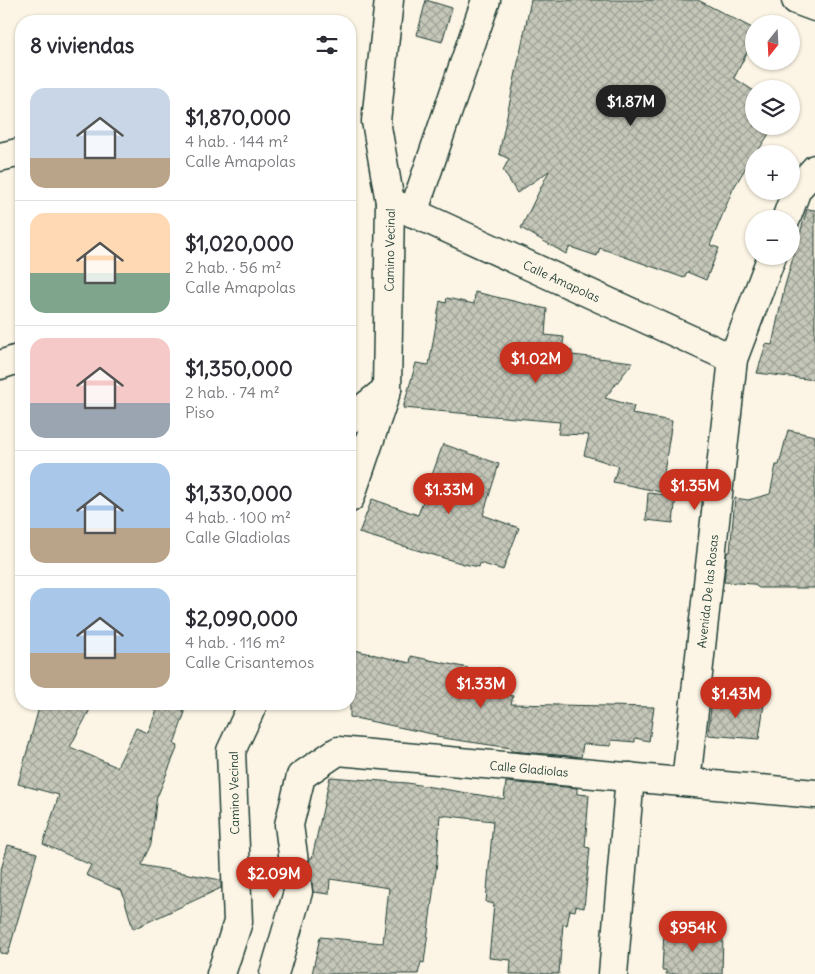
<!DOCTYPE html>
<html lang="es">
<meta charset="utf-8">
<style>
body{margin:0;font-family:Delius,sans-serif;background:#f7f7f7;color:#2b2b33;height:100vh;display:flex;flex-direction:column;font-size:19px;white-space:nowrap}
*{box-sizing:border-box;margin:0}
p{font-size:16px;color:#7c7c81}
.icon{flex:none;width:28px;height:28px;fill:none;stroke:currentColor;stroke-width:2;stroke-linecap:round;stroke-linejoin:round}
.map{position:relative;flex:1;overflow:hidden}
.details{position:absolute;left:15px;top:15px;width:341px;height:695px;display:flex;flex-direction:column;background:#fff;border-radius:20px;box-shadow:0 1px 4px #0004}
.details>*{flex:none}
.needle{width:32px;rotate:198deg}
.tools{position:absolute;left:745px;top:15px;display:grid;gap:10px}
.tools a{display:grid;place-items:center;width:55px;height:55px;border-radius:50%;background:#fff;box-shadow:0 1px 4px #0004;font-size:25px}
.price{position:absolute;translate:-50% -42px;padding:0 11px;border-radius:18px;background:#c8321e;color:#fff;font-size:16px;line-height:32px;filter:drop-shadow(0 1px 2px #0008)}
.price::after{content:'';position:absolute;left:50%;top:30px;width:15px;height:11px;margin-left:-8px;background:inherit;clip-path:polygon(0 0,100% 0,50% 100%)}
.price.active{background:#222;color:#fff}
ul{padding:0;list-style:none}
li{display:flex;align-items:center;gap:15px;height:125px;padding:0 15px}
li+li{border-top:1px solid #e1e1e2}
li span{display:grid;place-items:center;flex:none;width:140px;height:100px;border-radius:15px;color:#555}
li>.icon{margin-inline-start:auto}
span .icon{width:60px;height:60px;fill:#fffc;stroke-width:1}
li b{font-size:21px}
h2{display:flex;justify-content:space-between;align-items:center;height:60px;padding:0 15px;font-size:21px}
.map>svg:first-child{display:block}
</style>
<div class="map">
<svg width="815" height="974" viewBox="0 0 815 974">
<defs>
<pattern id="building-cross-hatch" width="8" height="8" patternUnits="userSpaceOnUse" patternTransform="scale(1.25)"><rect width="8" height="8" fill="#c5c7b9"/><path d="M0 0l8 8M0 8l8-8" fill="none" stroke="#9fa397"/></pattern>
</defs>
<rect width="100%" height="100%" fill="#fcf5e5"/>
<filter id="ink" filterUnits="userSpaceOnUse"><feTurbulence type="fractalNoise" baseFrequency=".02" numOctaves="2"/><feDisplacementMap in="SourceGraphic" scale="10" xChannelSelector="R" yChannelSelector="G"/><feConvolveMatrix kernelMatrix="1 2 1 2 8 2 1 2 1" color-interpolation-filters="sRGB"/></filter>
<g filter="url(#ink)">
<g fill="url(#building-cross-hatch)" stroke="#1f3d34">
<path d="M 426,0 L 452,8 L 442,42 L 417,35 Z"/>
<path d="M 531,0 L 698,0 L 754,29 L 754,39 L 734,78 L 754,91 L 754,126 L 774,126 L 756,154 L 754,154 L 754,158 L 750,163 L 749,162 L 733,189 L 710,245 L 719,248 L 706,280 L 687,272 L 684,278 L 600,248 L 597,256 L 570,247 L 566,254 L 521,228 L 549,171 L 517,193 L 503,170 L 509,159 L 499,154 Z"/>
<path d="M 807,209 L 815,210 L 815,380 L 757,373 L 766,344 L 772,345 L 784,289 Z"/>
<path d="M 475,292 L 547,309 L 545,335 L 564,337 L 562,350 L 572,351 L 572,355 L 633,362 L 605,398 L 634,406 L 632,414 L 672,421 L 661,492 L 613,482 L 618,466 L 584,455 L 589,435 L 558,434 L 560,422 L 403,408 L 416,363 L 429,365 L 440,301 L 446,303 L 447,298 L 474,304 Z"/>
<path d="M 788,430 L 815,436 L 815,588 L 759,588 L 753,584 L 724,582 L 727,552 L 730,552 L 735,498 L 748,500 L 770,494 L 776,465 L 779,465 Z"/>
<path d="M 443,444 L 499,464 L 483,515 L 519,528 L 503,570 L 480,563 L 479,567 L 464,564 L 359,533 L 372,499 L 418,515 Z"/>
<path d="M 648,493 L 676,496 L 673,523 L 646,520 Z"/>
<path d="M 350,649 L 410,663 L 411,656 L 468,668 L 467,674 L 510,683 L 507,695 L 513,696 L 511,704 L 654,707 L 649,741 L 635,738 L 635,742 L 612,740 L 611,746 L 583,744 L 581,757 L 511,751 L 511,748 L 436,737 L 437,735 L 350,717 Z"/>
<path d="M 712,699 L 764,704 L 759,739 L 708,735 Z"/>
<path d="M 40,704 L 93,704 L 70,747 L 117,767 L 136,728 L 148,733 L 159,704 L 186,704 L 183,712 L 185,712 L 174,744 L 178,746 L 158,795 L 157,795 L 151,844 L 141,865 L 221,880 L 221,888 L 133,929 L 122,891 L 86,875 L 91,865 L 43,844 L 59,795 L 18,784 Z"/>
<path d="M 330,777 L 407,783 L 504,799 L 506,782 L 577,788 L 577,794 L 589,795 L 585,847 L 590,848 L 584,908 L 576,906 L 575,911 L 570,910 L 567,925 L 563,924 L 559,974 L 510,974 L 511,960 L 489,958 L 494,904 L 486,902 L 493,821 L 440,815 L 437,862 L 424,963 L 421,962 L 418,974 L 312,974 L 320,937 L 383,943 L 389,888 L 330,879 L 329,894 L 313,892 L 309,858 L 312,858 Z"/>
<path d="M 8,845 L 37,853 L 8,954 L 0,953 L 0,873 Z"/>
<path d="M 664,932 L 717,932 L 718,935 L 723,935 L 722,974 L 666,974 L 666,970 L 662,970 Z"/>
</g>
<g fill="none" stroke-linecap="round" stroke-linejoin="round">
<defs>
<g id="minor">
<path d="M 796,0 L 815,7"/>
<path d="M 0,157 L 21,152"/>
<path id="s1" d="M 390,202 L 733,359"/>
<path d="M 413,213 L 486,0"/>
<path d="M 786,219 L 797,189 L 815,169"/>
<path d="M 0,365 L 21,358"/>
<path d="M 350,419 L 387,389"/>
<path id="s2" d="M 350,498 L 387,389 L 390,202 L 376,121 L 389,0"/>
<path id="s3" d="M 686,782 L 733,359 L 772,256"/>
<path d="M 221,974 L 238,922 L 231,751 L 253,704"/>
<path id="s4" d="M 274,974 L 298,892 L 289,825 L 301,776 L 338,751 L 815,794"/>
<path d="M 613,974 L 630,777"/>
</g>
</defs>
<use href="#minor" stroke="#1f3d34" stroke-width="31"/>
<use href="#minor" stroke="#fcf5e5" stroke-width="28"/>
</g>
</g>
<g text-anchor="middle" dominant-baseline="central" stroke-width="5" stroke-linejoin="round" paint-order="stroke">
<g font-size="12" fill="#1f3d34" stroke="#fcf5e5">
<text stroke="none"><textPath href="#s2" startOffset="254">Camino Vecinal</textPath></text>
<text stroke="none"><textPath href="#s1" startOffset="189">Calle Amapolas</textPath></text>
<text stroke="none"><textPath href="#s3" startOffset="192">Avenida De las Rosas</textPath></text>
<text stroke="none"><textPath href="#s4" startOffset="440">Calle Gladiolas</textPath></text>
<text transform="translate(234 793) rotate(-91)">Camino Vecinal</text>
</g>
</g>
</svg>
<div class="tools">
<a><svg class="needle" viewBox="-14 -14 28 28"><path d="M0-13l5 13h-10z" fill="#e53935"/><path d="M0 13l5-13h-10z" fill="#7c7c81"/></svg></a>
<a><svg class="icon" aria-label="layers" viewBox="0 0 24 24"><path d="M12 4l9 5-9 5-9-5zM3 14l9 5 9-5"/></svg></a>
<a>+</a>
<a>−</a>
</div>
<b class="price active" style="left:631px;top:127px">$1.87M</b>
<b class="price" style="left:536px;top:384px">$1.02M</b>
<b class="price" style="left:695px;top:511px">$1.35M</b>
<b class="price" style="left:449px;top:515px">$1.33M</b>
<b class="price" style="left:481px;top:709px">$1.33M</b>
<b class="price" style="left:736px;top:719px">$1.43M</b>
<b class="price" style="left:274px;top:899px">$2.09M</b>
<b class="price" style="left:693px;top:953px">$954K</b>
<section class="details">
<h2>8 viviendas<svg class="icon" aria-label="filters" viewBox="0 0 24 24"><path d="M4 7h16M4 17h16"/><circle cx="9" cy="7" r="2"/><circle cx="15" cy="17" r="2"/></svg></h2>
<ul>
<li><span style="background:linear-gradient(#c9d6e8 70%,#b9a48a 0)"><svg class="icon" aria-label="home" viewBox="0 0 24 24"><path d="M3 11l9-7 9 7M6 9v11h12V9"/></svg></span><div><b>$1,870,000</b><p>4 hab. · 144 m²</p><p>Calle Amapolas</p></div></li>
<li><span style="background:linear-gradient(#ffd9b3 60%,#7fa58c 0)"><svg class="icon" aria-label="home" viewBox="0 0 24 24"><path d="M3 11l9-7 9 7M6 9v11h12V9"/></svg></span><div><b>$1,020,000</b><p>2 hab. · 56 m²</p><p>Calle Amapolas</p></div></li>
<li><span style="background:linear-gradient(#f6c9c9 65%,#9aa5b1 0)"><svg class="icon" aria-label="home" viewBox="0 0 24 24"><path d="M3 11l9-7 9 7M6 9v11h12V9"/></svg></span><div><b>$1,350,000</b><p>2 hab. · 74 m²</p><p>Piso</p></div></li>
<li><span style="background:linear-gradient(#a9c7e8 65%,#b9a48a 0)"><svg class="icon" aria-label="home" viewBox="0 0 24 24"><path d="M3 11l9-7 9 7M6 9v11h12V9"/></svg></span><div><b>$1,330,000</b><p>4 hab. · 100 m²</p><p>Calle Gladiolas</p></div></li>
<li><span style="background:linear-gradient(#a9c7e8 65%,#b9a48a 0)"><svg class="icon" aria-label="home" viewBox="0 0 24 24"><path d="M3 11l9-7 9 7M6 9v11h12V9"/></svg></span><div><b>$2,090,000</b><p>4 hab. · 116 m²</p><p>Calle Crisantemos</p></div></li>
</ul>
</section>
</div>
